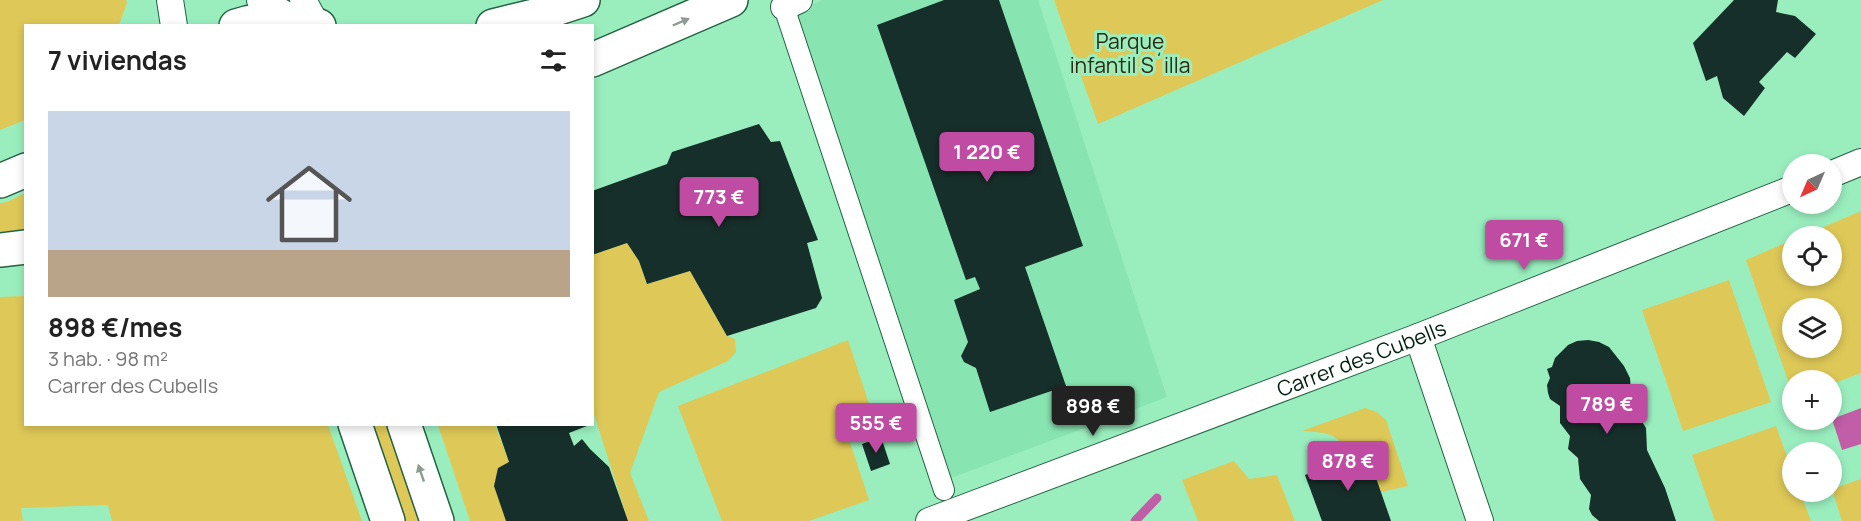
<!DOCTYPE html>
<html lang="es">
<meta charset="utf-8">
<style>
body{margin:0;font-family:Manrope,sans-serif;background:#f6f6f6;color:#222;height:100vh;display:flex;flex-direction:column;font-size:22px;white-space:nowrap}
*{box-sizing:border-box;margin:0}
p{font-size:20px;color:#767676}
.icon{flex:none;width:33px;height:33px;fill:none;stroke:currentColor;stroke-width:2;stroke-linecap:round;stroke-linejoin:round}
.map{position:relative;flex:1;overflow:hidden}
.panel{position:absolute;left:24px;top:24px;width:570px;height:402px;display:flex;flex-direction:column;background:#fff;border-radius:0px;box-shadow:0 3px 9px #0003}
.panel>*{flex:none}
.needle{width:39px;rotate:224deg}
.buttons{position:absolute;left:1782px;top:154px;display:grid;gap:12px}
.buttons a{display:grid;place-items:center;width:60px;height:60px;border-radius:50%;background:#fff;box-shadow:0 3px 9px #0003;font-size:30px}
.price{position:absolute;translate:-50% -51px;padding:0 14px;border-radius:6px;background:#c04ba3;color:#fff;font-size:20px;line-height:39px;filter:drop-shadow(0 2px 3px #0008)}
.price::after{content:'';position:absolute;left:50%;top:36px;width:18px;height:14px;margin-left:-9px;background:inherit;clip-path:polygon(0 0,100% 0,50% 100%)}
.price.current{background:#222;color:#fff}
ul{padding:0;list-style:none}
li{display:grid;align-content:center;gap:12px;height:318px;padding:0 24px}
li span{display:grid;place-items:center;height:186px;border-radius:0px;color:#555}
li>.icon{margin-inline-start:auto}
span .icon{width:108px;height:108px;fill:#fffc;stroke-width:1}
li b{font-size:26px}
h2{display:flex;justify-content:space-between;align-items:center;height:72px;padding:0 24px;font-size:26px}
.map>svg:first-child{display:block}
</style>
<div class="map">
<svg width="1861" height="521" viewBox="0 0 1861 521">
<rect width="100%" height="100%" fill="#9aeebe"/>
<path fill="#88e5b1" d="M 822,0 L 1038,0 L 1167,397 L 951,478 L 793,13 Z"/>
<g fill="#dec858" fill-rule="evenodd">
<path d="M 0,0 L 126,0 L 127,3 L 119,25 L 26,26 L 25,120 L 0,130 Z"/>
<path d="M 1054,0 L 1383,0 L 1098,124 Z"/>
<path d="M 25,193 L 25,230 L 0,232 L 0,203 L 7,202 Z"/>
<path d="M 1861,211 L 1861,373 L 1832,384 L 1832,381 L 1792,381 L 1792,392 L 1746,260 L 1792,240 L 1792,276 L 1832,276 L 1832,237 L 1800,237 ZM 1792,309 L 1832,309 L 1832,348 L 1792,348 Z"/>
<path d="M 627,243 L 639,261 L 647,284 L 690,271 L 727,336 L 735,339 L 736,352 L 728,361 L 659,392 L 630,473 L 649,521 L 628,521 L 593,411 L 592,255 Z"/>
<path d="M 1729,280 L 1771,402 L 1683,431 L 1642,310 Z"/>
<path d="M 25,296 L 26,424 L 328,425 L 362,521 L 112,521 L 108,505 L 21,508 L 23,521 L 0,521 L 0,297 Z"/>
<path d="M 848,340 L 876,425 L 848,436 L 869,500 L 809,521 L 722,521 L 678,406 Z"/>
<path d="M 1365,408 L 1377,412 L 1386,420 L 1408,486 L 1381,492 L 1367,452 L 1350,458 C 1338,432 1329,433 1302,431 Z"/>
<path d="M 372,425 L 388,425 L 421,521 L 405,521 Z"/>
<path d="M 438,425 L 495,425 L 509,462 L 515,521 L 470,521 Z"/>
<path d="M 1776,426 L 1792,470 L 1792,492 L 1800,492 L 1811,521 L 1715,521 L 1692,455 Z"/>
<path d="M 1234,461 L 1249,479 L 1277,475 L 1295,521 L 1198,521 L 1182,480 Z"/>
<path d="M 1861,479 L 1861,521 L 1842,521 L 1832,489 Z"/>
</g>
<path fill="#c15ea7" d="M 1861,408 L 1861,444 L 1842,450 L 1832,419 Z"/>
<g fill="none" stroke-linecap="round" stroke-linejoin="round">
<path stroke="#c15ea7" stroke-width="9" d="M 1135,521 L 1157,498"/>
</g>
<g fill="#172f2a">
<path d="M 944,0 L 999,0 L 1083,246 L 1025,267 L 1066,386 L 990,412 L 976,368 L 964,362 L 961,356 L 968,342 L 954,300 L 980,289 L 975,277 L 966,280 L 877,25 Z"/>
<path d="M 1734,0 L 1778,0 L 1776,12 L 1795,16 L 1816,34 L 1795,58 L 1787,52 L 1759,82 L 1765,88 L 1744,116 L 1723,98 L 1717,76 L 1706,81 L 1693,43 Z"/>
<path d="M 759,124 L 771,142 L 780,141 L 818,240 L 807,243 L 822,298 L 816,308 L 727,336 L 690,271 L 647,284 L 639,261 L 627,243 L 592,255 L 592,191 L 667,164 L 672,152 Z"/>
<path d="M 1588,340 L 1599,342 L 1609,347 L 1624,366 L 1630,378 L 1632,406 L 1646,428 L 1647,450 L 1665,488 L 1676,521 L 1599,521 L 1592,515 L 1589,509 L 1591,495 L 1580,479 L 1578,458 L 1568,449 L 1570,436 L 1560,423 L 1560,406 L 1550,399 L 1548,393 L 1547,385 L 1550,378 L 1547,369 L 1552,367 L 1555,358 L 1568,345 L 1577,341 Z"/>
<path d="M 496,424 L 592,424 L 569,433 L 574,446 L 582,439 L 590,449 L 609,467 L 628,521 L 506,521 L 494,486 L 498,468 L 509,462 Z"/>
<path d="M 881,437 L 890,464 L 871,471 L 862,444 Z"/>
<path d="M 1367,452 L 1391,521 L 1322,521 L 1305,475 Z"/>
</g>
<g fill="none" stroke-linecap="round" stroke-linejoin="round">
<defs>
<path id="pedestrian" d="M 784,7 L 944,490"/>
<g id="minor">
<path d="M 170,0 L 174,26"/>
<path d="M 260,0 L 295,20"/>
<path d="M 303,0 L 316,24"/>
<path d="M 784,7 L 799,0"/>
<path d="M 1832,174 L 1861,162"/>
<path d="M 1418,337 L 1480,521"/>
<path id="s1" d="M 929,521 L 1418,337 L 1792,189"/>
</g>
<g id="tertiary">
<path d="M 355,424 L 388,521"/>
<path d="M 404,424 L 437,521"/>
</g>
<g id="secondary">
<path d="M 236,26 C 263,17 291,17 319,26"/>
<path d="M 493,26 L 534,16 L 583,0"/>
<path d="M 592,60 L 731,0"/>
<path d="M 0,181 L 26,170"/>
<path d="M 0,250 L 26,247"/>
</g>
</defs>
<use href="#pedestrian" stroke="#226343" stroke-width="22"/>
<use href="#minor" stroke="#226343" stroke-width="28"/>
<use href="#tertiary" stroke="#226343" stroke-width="36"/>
<use href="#secondary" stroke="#226343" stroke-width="36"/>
<use href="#pedestrian" stroke="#fff" stroke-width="20"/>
<use href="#minor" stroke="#fff" stroke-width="26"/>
<use href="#tertiary" stroke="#fff" stroke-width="33"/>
<use href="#secondary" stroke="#fff" stroke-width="33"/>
</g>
<defs><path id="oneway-solid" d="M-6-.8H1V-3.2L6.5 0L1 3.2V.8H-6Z" transform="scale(1.5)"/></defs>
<g fill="#8c9b93">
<use href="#oneway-solid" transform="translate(681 22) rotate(-23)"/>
<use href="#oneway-solid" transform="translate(421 473) rotate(-109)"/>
</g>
<g text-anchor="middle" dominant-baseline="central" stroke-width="6" stroke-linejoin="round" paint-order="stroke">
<g font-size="21" fill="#2e2913" stroke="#9aeebe">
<text x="1130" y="41">Parque<tspan x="1130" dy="24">infantil S´illa</tspan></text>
</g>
<g font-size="21" fill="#002110" stroke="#9aeebe">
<text stroke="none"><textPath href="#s1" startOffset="462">Carrer des Cubells</textPath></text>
</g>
</g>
</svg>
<div class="buttons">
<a><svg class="needle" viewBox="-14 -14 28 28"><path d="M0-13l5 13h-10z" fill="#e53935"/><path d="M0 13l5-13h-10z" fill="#767676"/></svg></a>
<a><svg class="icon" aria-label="locate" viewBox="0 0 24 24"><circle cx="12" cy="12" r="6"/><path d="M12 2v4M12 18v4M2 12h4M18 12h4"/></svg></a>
<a><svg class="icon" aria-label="layers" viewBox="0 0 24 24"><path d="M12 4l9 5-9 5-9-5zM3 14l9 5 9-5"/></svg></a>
<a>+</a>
<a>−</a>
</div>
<b class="price" style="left:987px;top:183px">1 220 €</b>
<b class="price" style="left:719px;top:228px">773 €</b>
<b class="price" style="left:1524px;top:271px">671 €</b>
<b class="price" style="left:1607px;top:435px">789 €</b>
<b class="price current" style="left:1093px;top:437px">898 €</b>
<b class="price" style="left:876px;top:454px">555 €</b>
<b class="price" style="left:1348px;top:492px">878 €</b>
<section class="panel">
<h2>7 viviendas<svg class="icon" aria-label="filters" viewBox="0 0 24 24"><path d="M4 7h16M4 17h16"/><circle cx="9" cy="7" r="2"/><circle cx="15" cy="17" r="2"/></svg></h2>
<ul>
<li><span style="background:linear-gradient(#c9d6e8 75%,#b9a48a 0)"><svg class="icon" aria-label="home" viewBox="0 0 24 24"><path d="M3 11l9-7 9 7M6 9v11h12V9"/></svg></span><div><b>898 €/mes</b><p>3 hab. · 98 m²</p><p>Carrer des Cubells</p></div></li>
</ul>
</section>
</div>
